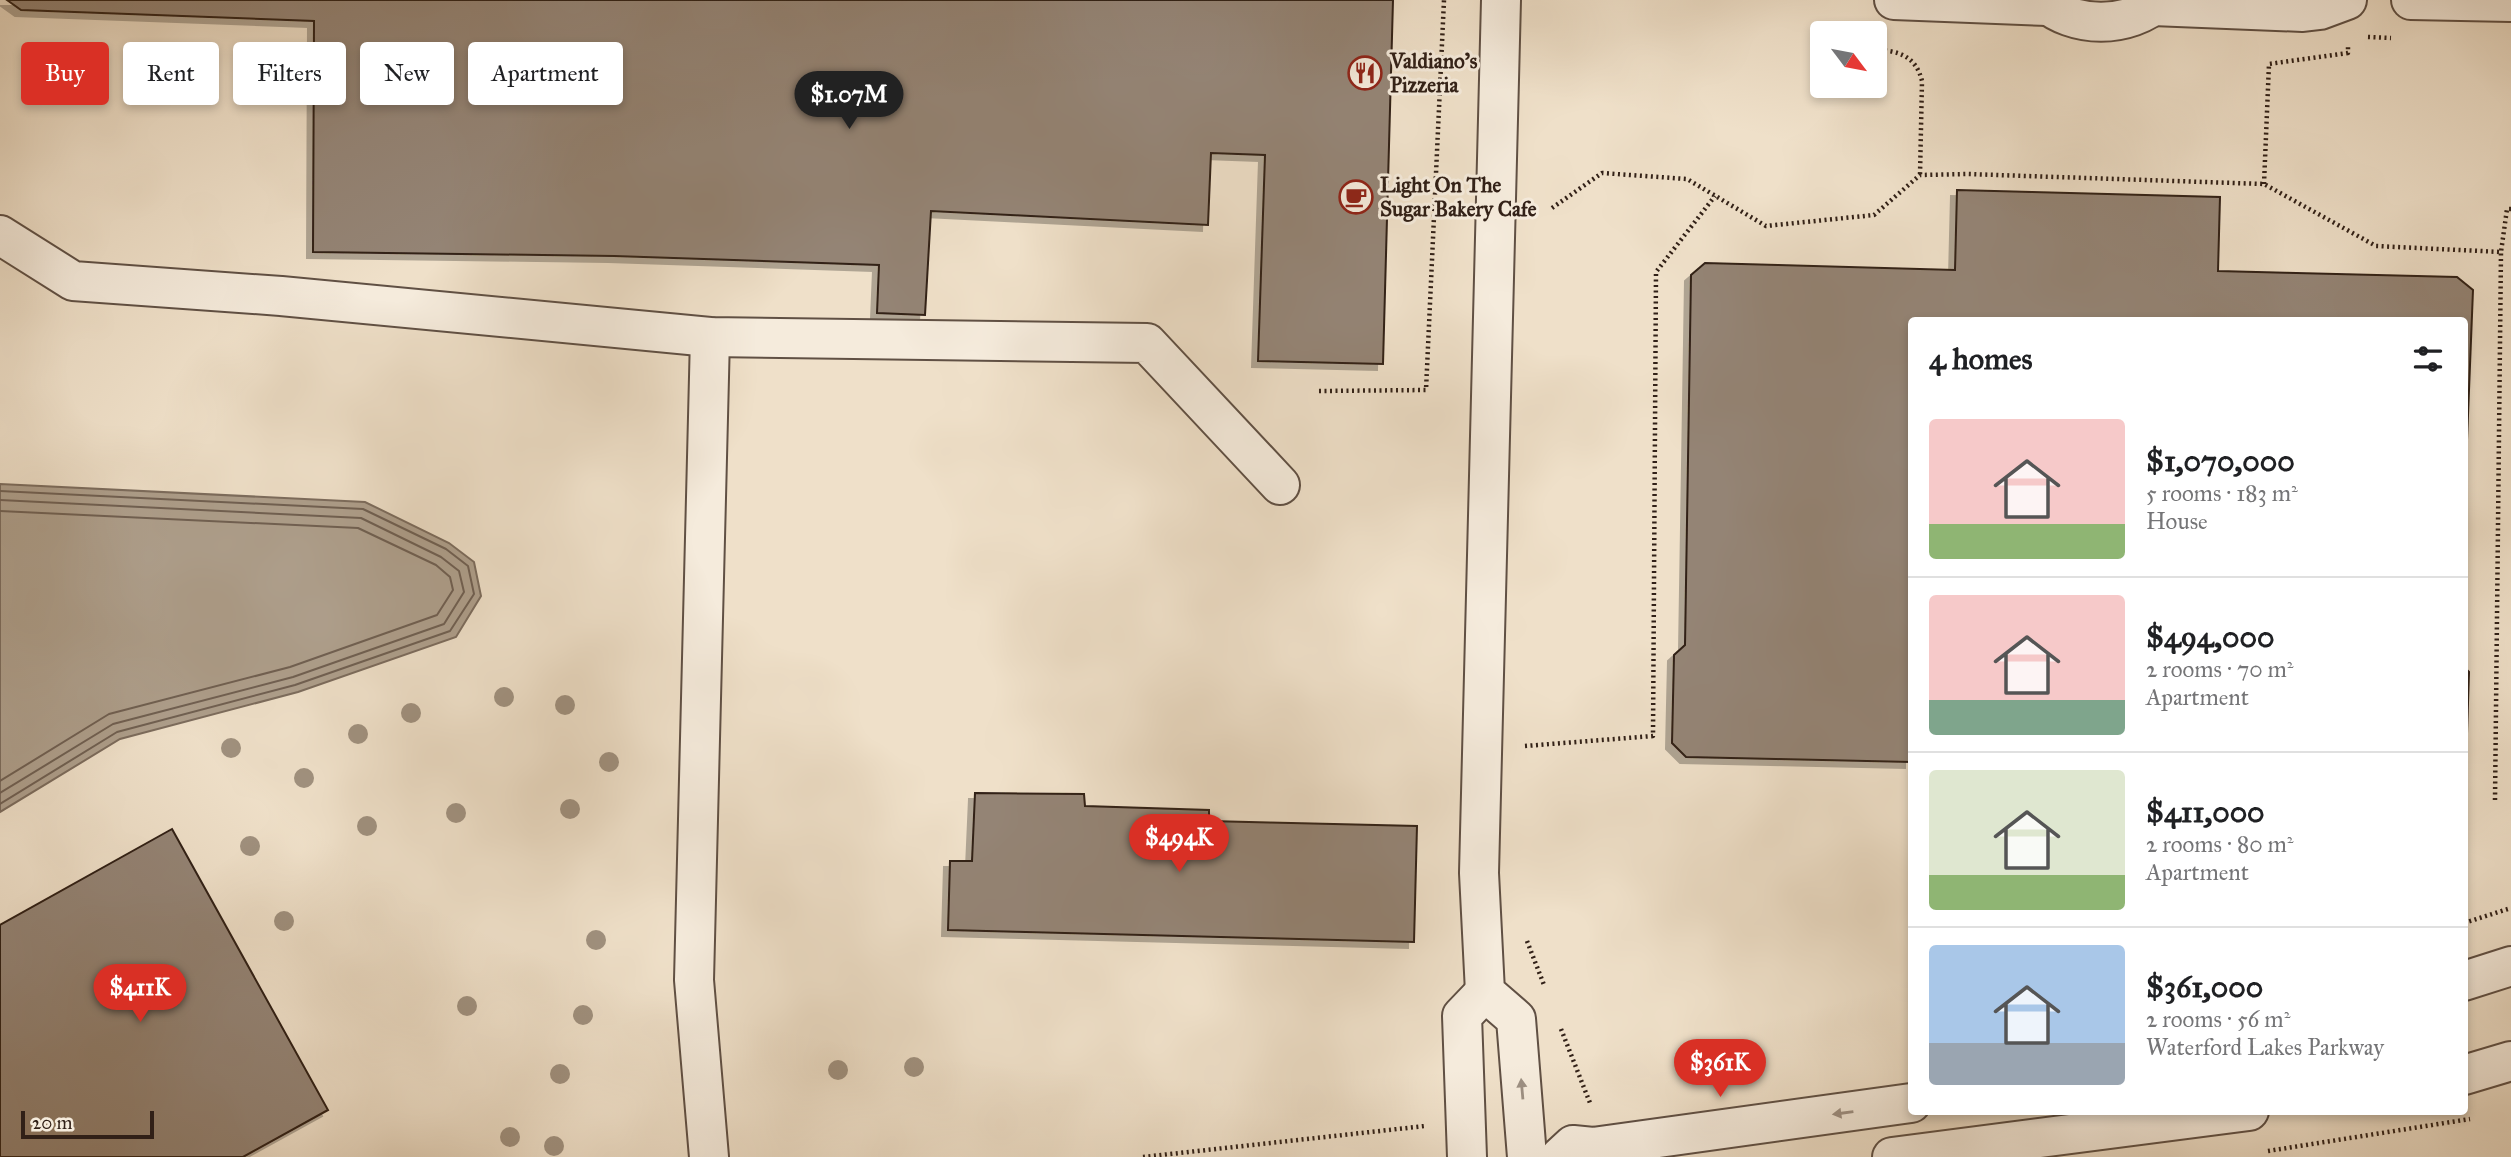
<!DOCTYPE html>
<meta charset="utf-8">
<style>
body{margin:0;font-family:"IM FELL Great Primer",serif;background:#f6f6f6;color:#202124;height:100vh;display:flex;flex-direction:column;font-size:26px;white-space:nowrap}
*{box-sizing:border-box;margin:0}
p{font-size:23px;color:#757577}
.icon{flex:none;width:38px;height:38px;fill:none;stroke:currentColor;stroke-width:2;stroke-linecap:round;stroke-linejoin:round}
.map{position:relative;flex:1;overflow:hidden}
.details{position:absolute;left:1908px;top:317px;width:560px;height:798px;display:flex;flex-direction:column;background:#fff;border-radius:7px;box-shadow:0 4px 10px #0003}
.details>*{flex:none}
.hud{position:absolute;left:21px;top:42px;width:665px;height:63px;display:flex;gap:14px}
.needle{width:46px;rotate:122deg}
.tools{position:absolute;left:1810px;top:21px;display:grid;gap:14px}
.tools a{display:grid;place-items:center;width:77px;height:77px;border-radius:7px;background:#fff;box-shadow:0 4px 10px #0003;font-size:35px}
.scale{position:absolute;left:21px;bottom:18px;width:133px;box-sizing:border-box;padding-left:7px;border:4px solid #312017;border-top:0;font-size:19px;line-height:24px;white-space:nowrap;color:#312017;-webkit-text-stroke:5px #f5ebdc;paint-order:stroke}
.price{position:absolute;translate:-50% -60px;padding:0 16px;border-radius:24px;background:#d93025;color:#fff;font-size:23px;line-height:46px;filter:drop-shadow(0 2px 4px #0008)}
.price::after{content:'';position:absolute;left:50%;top:42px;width:21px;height:16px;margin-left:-10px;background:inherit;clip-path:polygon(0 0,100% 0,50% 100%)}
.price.active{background:#222;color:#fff}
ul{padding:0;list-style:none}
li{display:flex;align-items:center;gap:21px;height:175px;padding:0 21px}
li+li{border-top:2px solid #e0e0e0}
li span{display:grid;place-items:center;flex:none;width:196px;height:140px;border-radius:7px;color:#555}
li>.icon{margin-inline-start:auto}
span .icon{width:84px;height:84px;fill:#fffc;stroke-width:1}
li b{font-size:30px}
h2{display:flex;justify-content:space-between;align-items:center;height:84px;padding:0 21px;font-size:30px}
.tag{padding:0 24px;border-radius:7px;background:#fff;box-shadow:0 4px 10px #0003;font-size:24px;line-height:63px}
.tag.active{background:#d93025;color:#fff}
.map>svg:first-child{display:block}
</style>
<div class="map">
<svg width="2511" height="1157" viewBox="0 0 2511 1157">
<defs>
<filter id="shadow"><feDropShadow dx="-6" dy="6" stdDeviation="0" flood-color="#0004"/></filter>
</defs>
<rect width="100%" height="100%" fill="#efe0c9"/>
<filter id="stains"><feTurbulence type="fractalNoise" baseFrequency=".00286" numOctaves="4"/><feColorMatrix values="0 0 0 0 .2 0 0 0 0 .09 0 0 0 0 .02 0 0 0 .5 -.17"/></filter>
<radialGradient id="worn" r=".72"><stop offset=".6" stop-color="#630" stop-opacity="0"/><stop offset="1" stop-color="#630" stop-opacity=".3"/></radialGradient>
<path fill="#ae9f8c" stroke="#7c6c5d" stroke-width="2" d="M 0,484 L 365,502 L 449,543 L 474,562 L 481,596 L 456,637 L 298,692 L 120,739 L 0,812 Z"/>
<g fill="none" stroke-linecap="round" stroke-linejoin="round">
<g stroke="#706052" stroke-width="2">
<path d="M 0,491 L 363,509 L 446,549 L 468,566 L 474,594 L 450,631 L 295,685 L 117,732 L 0,804"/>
<path d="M 0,500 L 361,518 L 441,557 L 459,571 L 464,592 L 444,624 L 293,677 L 113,724 L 0,793"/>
<path d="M 0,511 L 358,528 L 436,565 L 450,577 L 453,590 L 437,615 L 290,667 L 109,714 L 0,781"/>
</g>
</g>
<g fill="#948474" stroke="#312017" stroke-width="2" filter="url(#shadow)">
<path d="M 7,0 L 1393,0 L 1383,364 L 1258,361 L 1265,155 L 1211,153 L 1208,225 L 931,211 L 925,315 L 877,313 L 879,265 L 614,256 L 313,252 L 314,21 L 21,10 Z"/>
<path d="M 1957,190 L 2220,197 L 2218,271 L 2457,277 L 2473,290 L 2464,515 L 2464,320 L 1911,320 L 1911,762 L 1686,757 L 1672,743 L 1674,655 L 1685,645 L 1691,275 L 1705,263 L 1955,270 Z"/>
<path d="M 2464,667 L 2469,672 L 2466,764 L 2464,766 Z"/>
<path d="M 975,793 L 1084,794 L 1085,806 L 1209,810 L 1209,821 L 1417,826 L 1414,942 L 948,930 L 950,861 L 972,861 Z"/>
<path d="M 172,829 L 328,1110 L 243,1157 L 0,1157 L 0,925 Z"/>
</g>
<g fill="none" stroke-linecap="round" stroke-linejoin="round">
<defs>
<g id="minor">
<path d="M 1501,0 L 1479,873 L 1485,992 L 1516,1019 L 1527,1157"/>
<path d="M 1894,0 L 2048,6"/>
<path d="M 2042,0 C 2073,29 2129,29 2160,0"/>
<path d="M 2411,0 L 2511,2"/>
<path d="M 2153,6 L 2303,12 L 2320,10 L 2347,0"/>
<path d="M 0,235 L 73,281 L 281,296 L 710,337 L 1147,343 L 1280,485"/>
<path d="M 2464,981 L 2511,966"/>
<path d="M 2464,1075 L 2511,1061"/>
<path d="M 709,1157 L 694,980 L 710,337"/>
<path d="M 1467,1157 L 1462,1016 L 1485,992"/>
<path d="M 1560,1157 L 1573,1145 L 1593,1147 L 1911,1103"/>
<path d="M 1892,1157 L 2249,1111"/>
</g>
</defs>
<use href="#minor" stroke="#605044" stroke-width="42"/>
<g stroke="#312017" stroke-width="4.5" stroke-dasharray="2 3.5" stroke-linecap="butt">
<path d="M 2368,37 L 2391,38"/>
<path d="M 1874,50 C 1898,50 1916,56 1922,81 L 1920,175"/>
<path d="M 2264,184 L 2269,64 L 2348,53 L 2348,45"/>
<path d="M 1552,208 L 1602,173 L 1687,179 L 1766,226 L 1874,215 L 1920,175 L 1968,174 L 2264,184 L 2376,246 L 2501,252 L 2507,209 L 2511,209"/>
<path d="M 1319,391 L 1426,390 L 1444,0"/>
<path d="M 1525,746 L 1653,736 L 1656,272 L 1715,196"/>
<path d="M 2495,800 L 2501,252"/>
<path d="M 2464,923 L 2511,908"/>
<path d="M 1527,941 L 1544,985"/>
<path d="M 1561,1029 L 1590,1103"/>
<path d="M 2268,1151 L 2470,1119"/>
<path d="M 1143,1157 L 1425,1126"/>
</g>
<use href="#minor" stroke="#f5ebdc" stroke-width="38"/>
</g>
<g fill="#a0917f">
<circle cx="504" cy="697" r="10"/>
<circle cx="565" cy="705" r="10"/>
<circle cx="411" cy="713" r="10"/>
<circle cx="358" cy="734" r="10"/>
<circle cx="231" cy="748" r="10"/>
<circle cx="609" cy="762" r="10"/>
<circle cx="304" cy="778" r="10"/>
<circle cx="570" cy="809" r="10"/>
<circle cx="456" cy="813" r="10"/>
<circle cx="367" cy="826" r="10"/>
<circle cx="250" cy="846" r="10"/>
<circle cx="284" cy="921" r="10"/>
<circle cx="596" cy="940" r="10"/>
<circle cx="467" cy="1006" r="10"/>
<circle cx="583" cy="1015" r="10"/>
<circle cx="914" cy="1067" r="10"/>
<circle cx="838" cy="1070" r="10"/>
<circle cx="560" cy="1074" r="10"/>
<circle cx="510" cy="1137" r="10"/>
<circle cx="554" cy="1146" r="10"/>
</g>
<defs><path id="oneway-solid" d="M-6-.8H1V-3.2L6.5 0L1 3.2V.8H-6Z" transform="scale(1.75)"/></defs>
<g fill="#9d9083">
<use href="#oneway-solid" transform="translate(1522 1089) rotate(-95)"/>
<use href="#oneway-solid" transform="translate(1843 1113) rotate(172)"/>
</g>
<defs>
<symbol id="restaurant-ring" viewBox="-11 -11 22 22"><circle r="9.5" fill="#f5ebdc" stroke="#8f2418" stroke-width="1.5"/><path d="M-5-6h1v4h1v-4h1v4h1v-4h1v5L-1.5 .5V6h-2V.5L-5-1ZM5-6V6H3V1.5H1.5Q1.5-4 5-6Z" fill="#8f2418"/></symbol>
<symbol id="cafe-ring" viewBox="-11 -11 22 22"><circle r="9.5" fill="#f5ebdc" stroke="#8f2418" stroke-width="1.5"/><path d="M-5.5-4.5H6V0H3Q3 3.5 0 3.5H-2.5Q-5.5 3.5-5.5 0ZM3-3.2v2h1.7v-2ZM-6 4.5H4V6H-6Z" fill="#8f2418"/></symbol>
</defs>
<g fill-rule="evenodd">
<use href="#restaurant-ring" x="1346" y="54" width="38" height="38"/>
<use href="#cafe-ring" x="1337" y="178" width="38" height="38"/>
</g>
<g text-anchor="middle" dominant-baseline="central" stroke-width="6" stroke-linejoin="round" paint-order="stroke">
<g font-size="21" font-weight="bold" fill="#312017" stroke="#f5ebdc" text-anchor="start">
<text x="1390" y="61">Valdiano's<tspan x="1390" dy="24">Pizzeria</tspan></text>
<text x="1380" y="185">Light On The<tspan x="1380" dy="24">Sugar Bakery Cafe</tspan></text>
</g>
</g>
<rect width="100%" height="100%" filter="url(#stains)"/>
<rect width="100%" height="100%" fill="url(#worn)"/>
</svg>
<div class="tools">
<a><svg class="needle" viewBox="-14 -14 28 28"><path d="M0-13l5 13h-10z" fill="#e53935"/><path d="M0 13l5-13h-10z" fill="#757577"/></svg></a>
</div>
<div class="scale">20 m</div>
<b class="price active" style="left:849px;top:131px">$1.07M</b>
<b class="price" style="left:1179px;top:874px">$494K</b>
<b class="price" style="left:140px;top:1024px">$411K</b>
<b class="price" style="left:1720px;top:1099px">$361K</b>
<div class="hud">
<a class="tag active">Buy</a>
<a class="tag">Rent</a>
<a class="tag">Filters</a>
<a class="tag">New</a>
<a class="tag">Apartment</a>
</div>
<section class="details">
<h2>4 homes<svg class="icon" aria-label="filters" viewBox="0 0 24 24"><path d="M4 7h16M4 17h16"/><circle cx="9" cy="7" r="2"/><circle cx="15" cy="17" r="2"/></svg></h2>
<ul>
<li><span style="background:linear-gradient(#f6c9c9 75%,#8fb573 0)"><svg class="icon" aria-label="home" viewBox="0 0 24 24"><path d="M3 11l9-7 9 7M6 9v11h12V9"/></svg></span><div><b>$1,070,000</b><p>5 rooms · 183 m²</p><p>House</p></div></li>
<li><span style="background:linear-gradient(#f6c9c9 75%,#7fa58c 0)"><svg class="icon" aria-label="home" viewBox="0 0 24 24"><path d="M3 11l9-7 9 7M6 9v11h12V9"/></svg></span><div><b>$494,000</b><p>2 rooms · 70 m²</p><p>Apartment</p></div></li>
<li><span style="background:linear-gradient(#dfe7d0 75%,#8fb573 0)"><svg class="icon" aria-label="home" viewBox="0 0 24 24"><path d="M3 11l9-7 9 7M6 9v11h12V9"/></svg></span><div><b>$411,000</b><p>2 rooms · 80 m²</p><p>Apartment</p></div></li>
<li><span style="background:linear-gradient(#a9c7e8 70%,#9aa5b1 0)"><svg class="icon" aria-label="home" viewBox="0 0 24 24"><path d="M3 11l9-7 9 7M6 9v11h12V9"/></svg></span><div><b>$361,000</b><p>2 rooms · 56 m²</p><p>Waterford Lakes Parkway</p></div></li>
</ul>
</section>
</div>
